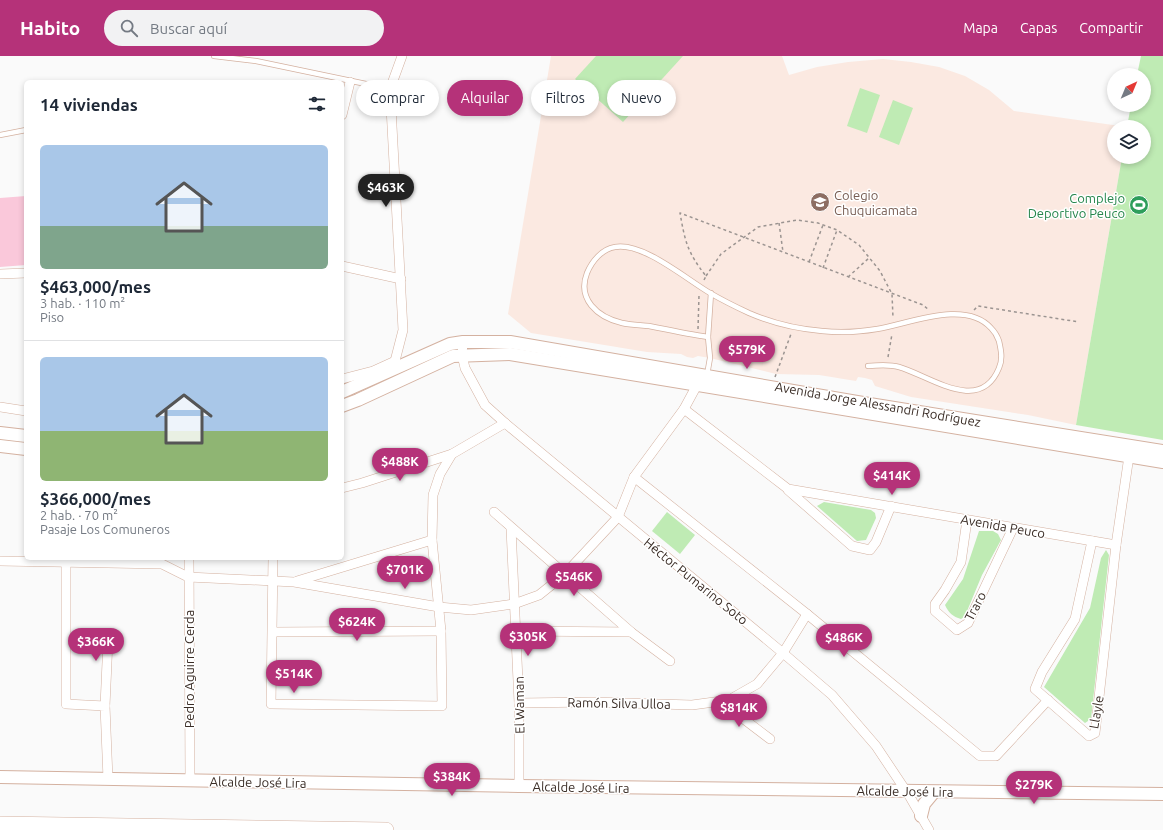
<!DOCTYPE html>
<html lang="es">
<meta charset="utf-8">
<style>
body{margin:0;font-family:Ubuntu,sans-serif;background:#f2f2f3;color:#1f2937;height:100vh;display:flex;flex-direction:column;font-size:15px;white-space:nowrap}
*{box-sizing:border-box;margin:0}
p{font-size:13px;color:#747a83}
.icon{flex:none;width:22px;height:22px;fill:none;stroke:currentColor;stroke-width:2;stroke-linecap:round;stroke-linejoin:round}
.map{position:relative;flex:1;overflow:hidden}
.drawer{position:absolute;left:24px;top:24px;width:320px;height:480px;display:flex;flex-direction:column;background:#fff;border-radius:6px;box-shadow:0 2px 6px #0003}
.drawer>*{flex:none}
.banner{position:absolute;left:356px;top:24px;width:380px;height:36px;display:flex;gap:8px}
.needle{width:26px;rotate:44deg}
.controls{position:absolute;left:1107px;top:12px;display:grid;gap:8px}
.controls a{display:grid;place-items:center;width:44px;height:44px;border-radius:50%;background:#fff;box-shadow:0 2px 6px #0003;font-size:20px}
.price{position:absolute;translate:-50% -34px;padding:0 9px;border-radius:14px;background:#b53279;color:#fff;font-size:13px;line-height:26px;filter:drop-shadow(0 1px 2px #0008)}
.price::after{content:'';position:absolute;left:50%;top:24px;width:12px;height:9px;margin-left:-6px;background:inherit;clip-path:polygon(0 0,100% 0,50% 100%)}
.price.selected{background:#222;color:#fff}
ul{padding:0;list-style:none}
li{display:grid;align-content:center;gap:8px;height:212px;padding:0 16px}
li+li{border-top:1px solid #e0e1e3}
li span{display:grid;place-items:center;height:124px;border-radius:6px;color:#555}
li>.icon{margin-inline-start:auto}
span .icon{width:72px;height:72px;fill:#fffc;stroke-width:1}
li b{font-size:17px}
h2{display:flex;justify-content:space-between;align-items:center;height:48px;padding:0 16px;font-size:17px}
.pill{padding:0 14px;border-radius:18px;background:#fff;box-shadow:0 2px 6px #0003;font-size:14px;line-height:36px}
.pill.selected{background:#b53279;color:#fff}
header{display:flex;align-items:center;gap:24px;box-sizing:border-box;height:56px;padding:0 20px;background:#b53279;color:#fff}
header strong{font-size:19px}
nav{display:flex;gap:22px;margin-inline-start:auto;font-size:14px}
.search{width:280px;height:36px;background:#f2f2f3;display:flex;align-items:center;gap:10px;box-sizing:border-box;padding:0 14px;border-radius:22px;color:#747a83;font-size:15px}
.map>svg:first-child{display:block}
</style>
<header>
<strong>Habito</strong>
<div class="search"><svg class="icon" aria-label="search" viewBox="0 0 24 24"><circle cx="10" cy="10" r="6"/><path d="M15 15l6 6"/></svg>Buscar aquí</div>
<nav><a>Mapa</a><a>Capas</a><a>Compartir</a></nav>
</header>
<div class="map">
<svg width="1163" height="774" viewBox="0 0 1163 774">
<rect width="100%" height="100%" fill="#fafafa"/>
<path fill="#fbe9e1" d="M 551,0 L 782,0 L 789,19 L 817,11 L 848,6 L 883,3 L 911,6 L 939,11 L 965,20 L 989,34 L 1014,55 L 1127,71 L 1114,71 L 1114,101 L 1122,101 L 1076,369 L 1028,359 L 911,341 L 875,330 L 872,324 L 865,322 L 858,321 L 856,325 L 819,319 L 776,318 L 710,302 L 698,300 L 693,302 L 687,301 L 681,298 L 647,296 L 531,277 L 508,258 Z"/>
<g fill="#bfebb4">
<path d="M 596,0 L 683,0 L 623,66 L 575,23 Z"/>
<path d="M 1141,0 L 1163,0 L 1163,384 L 1076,369 L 1122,101 L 1144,101 L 1144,71 L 1127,71 L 1131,49 L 1144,49 L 1144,19 L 1137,19 Z"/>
<path d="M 860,32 L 880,39 L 867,77 L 847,70 Z"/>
<path d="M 893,44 L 913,52 L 899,89 L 879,81 Z"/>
<path d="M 824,446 L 871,454 L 875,457 L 876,462 L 866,484 L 857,485 L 817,450 Z"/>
<path d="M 667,456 L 695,479 L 680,498 L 652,475 Z"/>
<path d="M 979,475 L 993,475 L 998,478 L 1001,484 L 982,519 L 965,560 L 961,563 C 953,561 948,556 945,549 L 963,523 Z"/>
<path d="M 1106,494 L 1109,499 L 1091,663 L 1085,667 L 1044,631 L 1090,552 L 1101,502 Z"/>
</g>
<path fill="#fac8da" d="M 26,140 L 26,209 L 0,211 L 0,142 Z"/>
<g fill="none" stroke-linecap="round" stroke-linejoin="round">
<defs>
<g id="service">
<path d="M 214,0 L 256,5 L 390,33"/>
<path d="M 0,79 L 26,74"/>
<path d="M 708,281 C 688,278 669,274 649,270 C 640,269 631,269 622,267 C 597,261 577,243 587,217 C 592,205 602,193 615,191 C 643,186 686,223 710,237 C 722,244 736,251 749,257 C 772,267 797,273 822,275 C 839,277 859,276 877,273 C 909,268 965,243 991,272 C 995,276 997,279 999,285 C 1001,294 1003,303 999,312 C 980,359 930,320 899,311 C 889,308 878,309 868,310"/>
<path d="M 707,319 L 710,302 L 708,281 L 711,237"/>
</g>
<g id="minor">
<path d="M 342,59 L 350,26"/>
<path d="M 342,210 L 401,223"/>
<path d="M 0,218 L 26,217"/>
<path d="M 463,286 L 462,299 L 465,312 L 485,349 L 505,367 L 783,597 L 832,639 L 876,690 L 910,741 L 929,774"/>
<path d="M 390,314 L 395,305 L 403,274 L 390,33 L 402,0"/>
<path d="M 342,323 L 373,315 L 395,305"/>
<path d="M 0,351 L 26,355"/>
<path d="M 684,353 L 788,433 L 1116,489"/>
<path d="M 634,421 L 807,558 L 980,700 L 996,700 L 1048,644"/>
<path d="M 342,432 L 362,427 L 452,398"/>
<path d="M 788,434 L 852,490 L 870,494 L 876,486 L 891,450"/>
<path d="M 494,456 L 631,576 L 670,605"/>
<path d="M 967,464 L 961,506 L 945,534 L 935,548 L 935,555 L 957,574 L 968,567 L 1013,472"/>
<path d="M 511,472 L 519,647 L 519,730"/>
<path d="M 1092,485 L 1075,563 L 1042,616 L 1035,633 L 1089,680 L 1095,677 L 1116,489 L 1129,400"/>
<path d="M 66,502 L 66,648 L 105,650 L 108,723"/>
<path d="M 189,502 L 190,725"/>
<path d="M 273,502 L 271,648 L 442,650 L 441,575 L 432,484 L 433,439 L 440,418 L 452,398 L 505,367"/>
<path d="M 0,505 L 162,508 L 188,521 L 294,526 L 439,551 L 471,554 L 514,548 L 539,539 L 564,519 L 618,461 L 634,421 L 684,353 L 697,329 L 700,326"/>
<path d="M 297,525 L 432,484"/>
<path d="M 517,575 L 631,576"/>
<path d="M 273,576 L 441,575"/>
<path d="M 67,582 L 108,584 L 105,650"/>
<path d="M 720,645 L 770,683"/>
<path d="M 519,647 L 593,646 L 692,649 L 729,644 L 757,628 L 783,597 L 807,558"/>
</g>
<g id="tertiary">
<path d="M 342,336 L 450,288 L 463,286 L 510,286 L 863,347 L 1163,395"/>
<path d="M 342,350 L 358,344 L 453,300 L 510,298 L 1163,406"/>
<path d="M 0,377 L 26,380"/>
<path d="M 0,390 L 26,393"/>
<path d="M 0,721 L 519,730 L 1163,738"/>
<path d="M 921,760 L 924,748 L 934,736"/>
</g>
<path id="trunk" d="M 0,768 L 386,774"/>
</defs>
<use href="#service" stroke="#d4b1a0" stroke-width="6"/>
<use href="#minor" stroke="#d4b1a0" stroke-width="10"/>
<use href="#tertiary" stroke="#d4b1a0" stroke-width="14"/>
<use href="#trunk" stroke="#d4b1a0" stroke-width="16"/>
<g stroke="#9b9491" stroke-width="1.5" stroke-dasharray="3 3" stroke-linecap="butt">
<path d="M 779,167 L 783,196"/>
<path d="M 809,206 L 823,169"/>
<path d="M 823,212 L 837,174"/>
<path d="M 706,220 L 721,198 L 758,171 L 797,164 L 818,167 L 837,174 L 859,189 L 880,215 L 892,238 L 893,262"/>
<path d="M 848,221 L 869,202"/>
<path d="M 704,224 L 706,220 C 687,196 685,185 680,157 L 923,249 L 929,254"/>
<path d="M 974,254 L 978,250 L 1079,266"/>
<path d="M 698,273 L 699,239"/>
<path d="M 888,301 L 892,278"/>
<path d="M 775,321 L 791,278"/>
</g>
<use href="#service" stroke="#fff" stroke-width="4.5"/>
<use href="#minor" stroke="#fff" stroke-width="9"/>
<use href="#tertiary" stroke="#fff" stroke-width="12"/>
<use href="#trunk" stroke="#fff" stroke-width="15"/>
</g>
<defs>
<symbol id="school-disc" viewBox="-11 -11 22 22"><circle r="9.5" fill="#8d6e63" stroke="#fff"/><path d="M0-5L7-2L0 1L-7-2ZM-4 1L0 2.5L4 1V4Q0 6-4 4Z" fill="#fff"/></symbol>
<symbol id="stadium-disc" viewBox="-11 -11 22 22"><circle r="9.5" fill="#2e9e5b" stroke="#fff"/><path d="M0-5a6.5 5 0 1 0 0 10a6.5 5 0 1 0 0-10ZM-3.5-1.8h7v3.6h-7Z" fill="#fff"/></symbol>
</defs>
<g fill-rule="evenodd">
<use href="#school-disc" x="809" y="135" width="22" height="22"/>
<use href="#stadium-disc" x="1128" y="138" width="22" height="22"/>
</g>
<g text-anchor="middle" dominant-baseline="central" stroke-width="3" stroke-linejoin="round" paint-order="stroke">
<g font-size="13" fill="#785e54" stroke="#fff" text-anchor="start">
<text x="834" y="139">Colegio<tspan x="834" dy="15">Chuquicamata</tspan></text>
</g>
<g font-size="13" fill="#27864d" stroke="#fff" text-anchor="end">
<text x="1125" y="142">Complejo<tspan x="1125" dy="15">Deportivo Peuco</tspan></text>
</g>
<g font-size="13" fill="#3a2d26" stroke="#fff">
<text transform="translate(878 348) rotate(10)">Avenida Jorge Alessandri Rodríguez</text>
<text transform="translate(1003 470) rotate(10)">Avenida Peuco</text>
<text transform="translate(696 525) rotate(39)">Héctor Pumarino Soto</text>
<text transform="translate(975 550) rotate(-62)">Traro</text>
<text transform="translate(189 613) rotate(-90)">Pedro Aguirre Cerda</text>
<text transform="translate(619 647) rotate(1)">Ramón Silva Ulloa</text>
<text transform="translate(519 649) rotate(-91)">El Waman</text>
<text transform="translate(1096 656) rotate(-80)">Llayle</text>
<text transform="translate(258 726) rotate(1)">Alcalde José Lira</text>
<text transform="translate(581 731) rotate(1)">Alcalde José Lira</text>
<text transform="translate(905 735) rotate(1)">Alcalde José Lira</text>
</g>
</g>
</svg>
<div class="controls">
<a><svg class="needle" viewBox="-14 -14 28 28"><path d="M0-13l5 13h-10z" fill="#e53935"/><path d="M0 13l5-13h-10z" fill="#747a83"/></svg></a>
<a><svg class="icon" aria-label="layers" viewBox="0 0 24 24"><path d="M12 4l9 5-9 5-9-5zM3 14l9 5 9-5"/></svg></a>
</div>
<b class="price selected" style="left:386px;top:152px">$463K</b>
<b class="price" style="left:747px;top:314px">$579K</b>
<b class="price" style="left:400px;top:426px">$488K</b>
<b class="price" style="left:892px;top:440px">$414K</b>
<b class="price" style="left:405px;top:534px">$701K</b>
<b class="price" style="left:574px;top:541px">$546K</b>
<b class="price" style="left:357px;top:586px">$624K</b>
<b class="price" style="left:528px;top:601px">$305K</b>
<b class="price" style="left:844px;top:602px">$486K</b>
<b class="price" style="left:96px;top:606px">$366K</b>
<b class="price" style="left:294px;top:638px">$514K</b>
<b class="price" style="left:739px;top:672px">$814K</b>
<b class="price" style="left:452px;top:741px">$384K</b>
<b class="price" style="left:1034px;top:749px">$279K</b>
<div class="banner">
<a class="pill">Comprar</a>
<a class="pill selected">Alquilar</a>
<a class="pill">Filtros</a>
<a class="pill">Nuevo</a>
</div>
<section class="drawer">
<h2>14 viviendas<svg class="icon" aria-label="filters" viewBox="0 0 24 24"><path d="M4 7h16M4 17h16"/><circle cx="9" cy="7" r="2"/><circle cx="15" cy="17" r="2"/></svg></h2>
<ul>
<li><span style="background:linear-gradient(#a9c7e8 65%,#7fa58c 0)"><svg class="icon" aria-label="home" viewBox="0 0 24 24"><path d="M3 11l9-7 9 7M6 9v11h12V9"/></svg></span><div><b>$463,000/mes</b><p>3 hab. · 110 m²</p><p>Piso</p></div></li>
<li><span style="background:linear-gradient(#a9c7e8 60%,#8fb573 0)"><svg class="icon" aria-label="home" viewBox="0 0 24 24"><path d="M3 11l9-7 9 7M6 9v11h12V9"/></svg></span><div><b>$366,000/mes</b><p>2 hab. · 70 m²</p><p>Pasaje Los Comuneros</p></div></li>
</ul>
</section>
</div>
